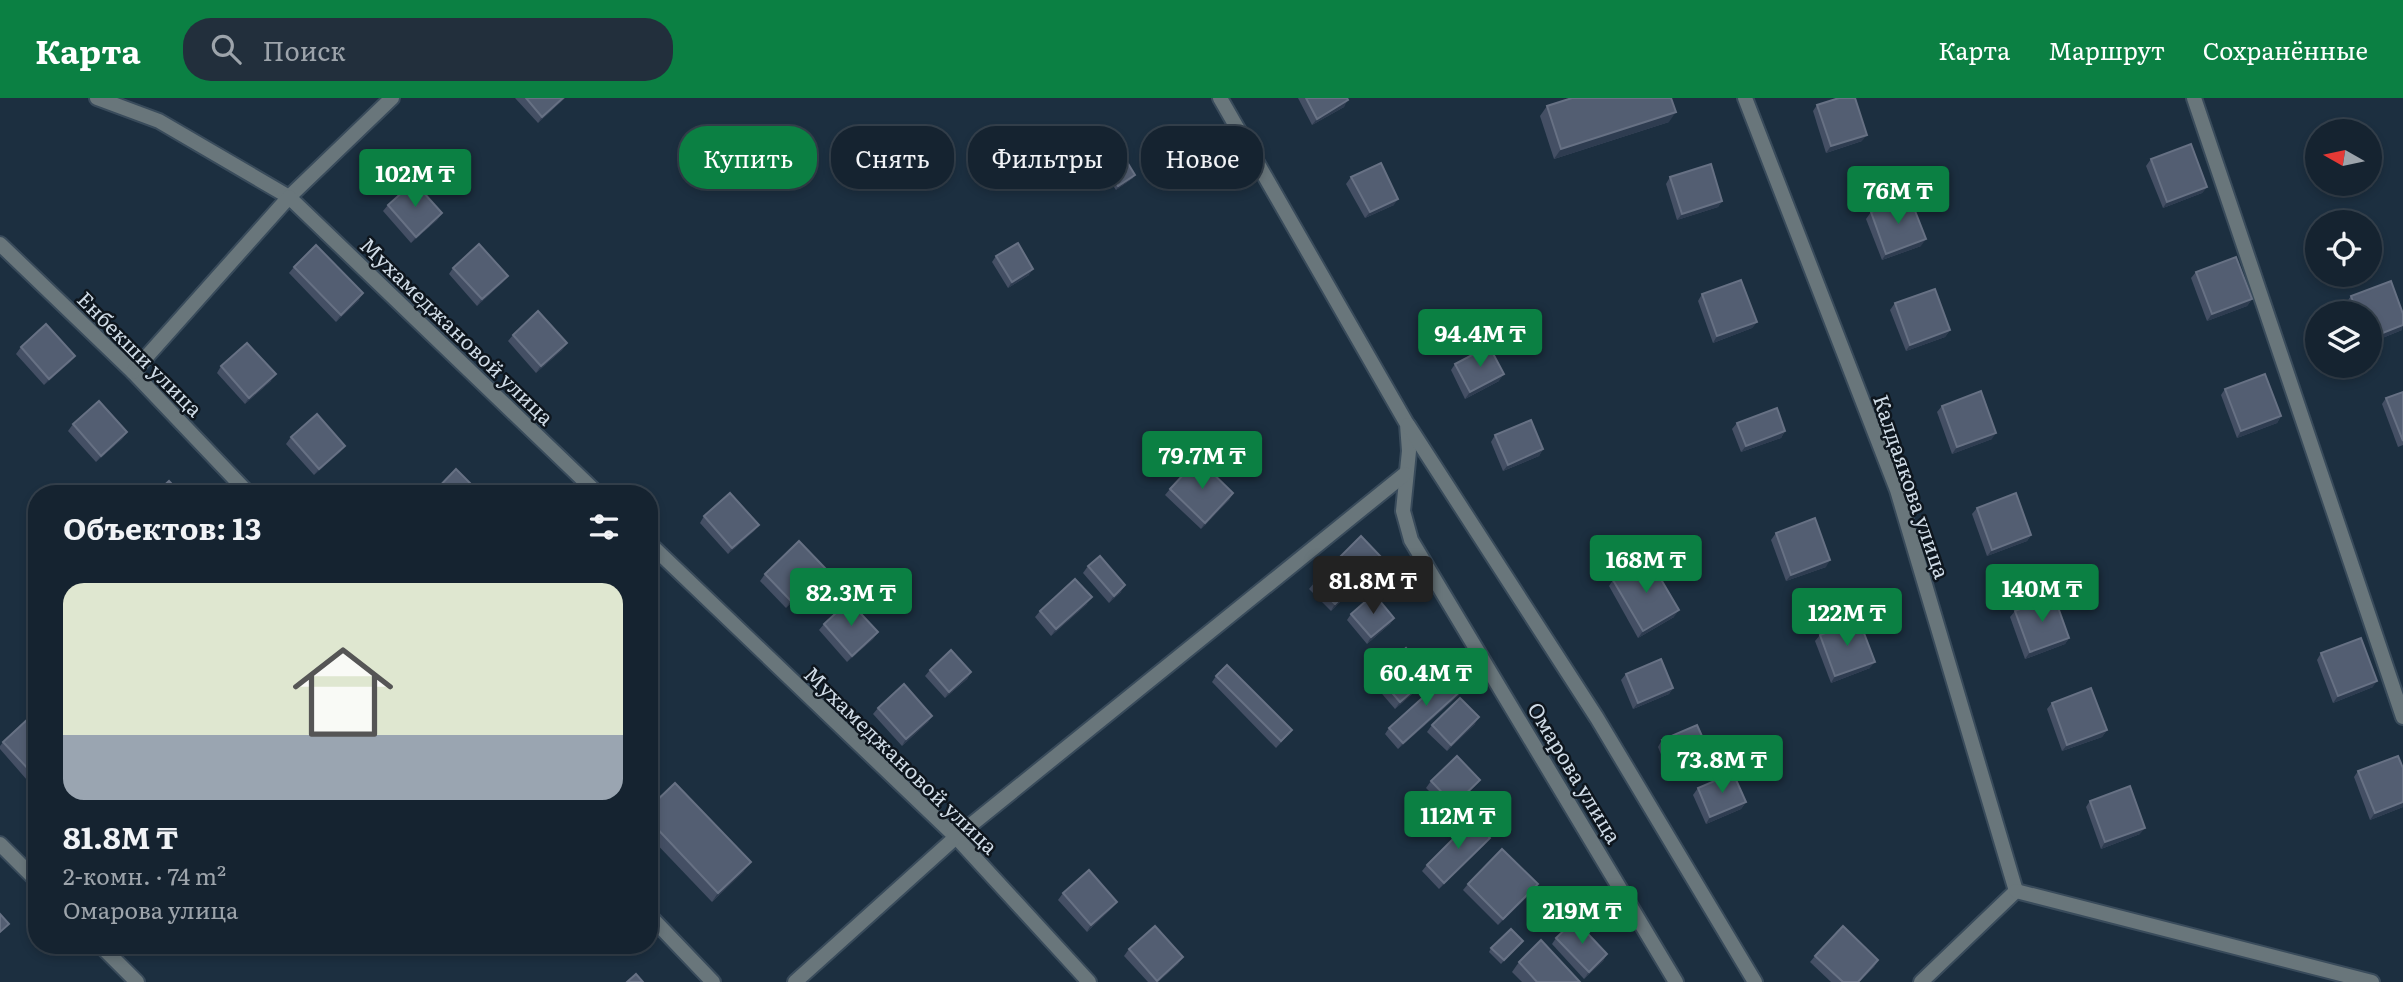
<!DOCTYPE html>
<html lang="ru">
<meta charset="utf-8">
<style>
body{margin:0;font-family:Literata,serif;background:#222f3c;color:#f1f3f6;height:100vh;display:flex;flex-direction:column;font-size:26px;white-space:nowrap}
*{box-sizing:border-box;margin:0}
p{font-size:23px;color:#9da4ab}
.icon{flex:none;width:38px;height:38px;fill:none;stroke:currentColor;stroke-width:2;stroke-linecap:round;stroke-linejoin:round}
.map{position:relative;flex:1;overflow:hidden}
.drawer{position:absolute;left:28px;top:387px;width:630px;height:469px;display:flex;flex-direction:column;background:#152330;border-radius:28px;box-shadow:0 4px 10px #0003,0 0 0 2px #34404c}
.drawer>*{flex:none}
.hud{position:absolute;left:679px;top:28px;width:665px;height:63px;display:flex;gap:14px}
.needle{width:46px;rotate:279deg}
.fabs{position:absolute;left:2305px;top:21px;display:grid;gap:14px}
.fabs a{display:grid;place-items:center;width:77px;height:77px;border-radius:50%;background:#152330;box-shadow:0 4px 10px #0003,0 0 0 2px #34404c;font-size:35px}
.price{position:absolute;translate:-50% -60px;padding:0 16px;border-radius:7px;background:#0b8043;color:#fff;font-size:23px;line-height:46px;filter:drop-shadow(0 2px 4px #0008)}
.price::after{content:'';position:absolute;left:50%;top:42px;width:21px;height:16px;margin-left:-10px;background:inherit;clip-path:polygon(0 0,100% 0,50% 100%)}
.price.current{background:#222;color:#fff}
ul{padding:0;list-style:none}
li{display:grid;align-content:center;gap:14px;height:371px;padding:0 35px}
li+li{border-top:2px solid #34404c}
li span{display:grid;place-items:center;height:217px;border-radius:21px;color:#555}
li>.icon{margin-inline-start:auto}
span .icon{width:126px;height:126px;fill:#fffc;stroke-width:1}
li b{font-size:30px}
h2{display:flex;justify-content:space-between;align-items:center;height:84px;padding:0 35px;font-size:30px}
.pill{padding:0 24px;border-radius:28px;background:#152330;box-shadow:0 4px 10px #0003,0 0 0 2px #34404c;font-size:24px;line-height:63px}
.pill.current{background:#0b8043;color:#fff}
header{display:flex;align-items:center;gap:42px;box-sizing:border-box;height:98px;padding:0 35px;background:#0b8043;color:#fff}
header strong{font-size:33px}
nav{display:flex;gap:38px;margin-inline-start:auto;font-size:24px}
.search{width:490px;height:63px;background:#222f3c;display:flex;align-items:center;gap:18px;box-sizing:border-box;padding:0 24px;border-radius:28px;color:#9da4ab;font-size:26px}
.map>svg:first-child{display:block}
</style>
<header>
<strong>Карта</strong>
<div class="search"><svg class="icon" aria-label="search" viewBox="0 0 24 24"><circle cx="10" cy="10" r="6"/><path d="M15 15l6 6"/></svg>Поиск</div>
<nav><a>Карта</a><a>Маршрут</a><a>Сохранённые</a></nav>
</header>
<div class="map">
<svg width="2403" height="884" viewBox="0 0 2403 884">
<rect width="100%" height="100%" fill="#1c2f40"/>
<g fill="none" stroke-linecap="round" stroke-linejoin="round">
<defs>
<g id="minor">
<path d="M 97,0 L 159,23 L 289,99 L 392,0"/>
<path d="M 1220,0 L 1407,326 L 1409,353 L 1403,413 L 1411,442 L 1676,884"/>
<path d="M 1745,0 L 1897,392 L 2016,793 L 1921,884"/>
<path d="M 2194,0 L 2403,619"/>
<path d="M 0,146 L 133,274 L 249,396"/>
<path d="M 133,274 L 289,99 L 598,396"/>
<path d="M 1408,327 L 1597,620 L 1755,884"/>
<path d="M 649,445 L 956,739 L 1089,884"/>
<path d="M 0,746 L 37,783"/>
<path d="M 2016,793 L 2372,884"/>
<path d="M 649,817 L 713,884"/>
<path d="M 100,847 L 137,884"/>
<path d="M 795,884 L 956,739 L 1405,376"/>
</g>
</defs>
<use href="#minor" stroke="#394b5b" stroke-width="18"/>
<use href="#minor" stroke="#69767b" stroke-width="14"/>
</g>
<g fill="#444f64">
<path d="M 515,0 L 565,0 L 538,25 Z"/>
<path d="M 1298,0 L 1347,0 L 1344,9 L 1312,27 Z"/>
<path d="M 1817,7 L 1862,43 L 1826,55 L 1813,13 Z"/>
<path d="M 1547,8 L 1669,24 L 1554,61 L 1540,18 Z"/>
<path d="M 2151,61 L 2207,89 L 2202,95 L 2163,110 L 2146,68 Z"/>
<path d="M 1107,71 L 1133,80 L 1116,92 L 1104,74 Z"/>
<path d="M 1351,79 L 1394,107 L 1365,120 L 1346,86 Z"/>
<path d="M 1670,79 L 1722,103 L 1718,109 L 1677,122 L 1666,86 Z"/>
<path d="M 388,107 L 442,115 L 437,122 L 411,145 L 383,113 Z"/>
<path d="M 1871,114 L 1921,148 L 1882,162 L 1866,121 Z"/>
<path d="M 996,158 L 1029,177 L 1008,190 L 992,164 Z"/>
<path d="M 294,169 L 359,202 L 336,224 L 289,175 Z"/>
<path d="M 453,170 L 508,178 L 503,184 L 477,208 L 449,176 Z"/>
<path d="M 2196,174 L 2252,201 L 2247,208 L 2207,223 L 2191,180 Z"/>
<path d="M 1702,196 L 1757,224 L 1752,230 L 1713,245 L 1698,203 Z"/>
<path d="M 2351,198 L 2402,232 L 2370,245 L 2370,215 L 2350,215 L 2346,205 Z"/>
<path d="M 1895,205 L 1950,232 L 1945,239 L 1906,253 L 1890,212 Z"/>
<path d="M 513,237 L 567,245 L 562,252 L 536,275 L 508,243 Z"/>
<path d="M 21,249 L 75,258 L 70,264 L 44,287 L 16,256 Z"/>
<path d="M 1455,266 L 1499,283 L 1465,301 L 1451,272 Z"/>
<path d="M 221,268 L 271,283 L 245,306 L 217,275 Z"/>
<path d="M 2225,291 L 2281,318 L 2277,325 L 2237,340 L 2221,297 Z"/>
<path d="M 2403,294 L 2403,347 L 2398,349 L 2382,306 L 2386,300 Z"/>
<path d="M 1942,308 L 1992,341 L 1952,356 L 1937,314 Z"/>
<path d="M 1737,325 L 1785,333 L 1781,340 L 1741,354 L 1732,331 Z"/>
<path d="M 73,326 L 127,334 L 122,341 L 96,364 L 68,333 Z"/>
<path d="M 1495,337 L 1543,351 L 1539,358 L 1503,373 L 1491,344 Z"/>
<path d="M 291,339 L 345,348 L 340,354 L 314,377 L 286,346 Z"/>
<path d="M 1170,391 L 1233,395 L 1229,402 L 1201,431 L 1165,397 Z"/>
<path d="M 1977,410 L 2031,437 L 2027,443 L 1987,458 L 1972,416 Z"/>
<path d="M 704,418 L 759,427 L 754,433 L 728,456 L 700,425 Z"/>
<path d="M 1776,435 L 1826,469 L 1786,483 L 1771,442 Z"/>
<path d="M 1382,460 L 1378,466 L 1331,513 L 1309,491 L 1314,485 Z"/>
<path d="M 1088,468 L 1121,494 L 1109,505 L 1083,475 Z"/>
<path d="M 765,476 L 821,477 L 786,510 L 760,483 Z"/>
<path d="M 1613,482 L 1674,519 L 1638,540 L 1609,488 Z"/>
<path d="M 1087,506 L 1051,538 L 1035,519 L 1040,513 Z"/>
<path d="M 2015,513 L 2069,540 L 2065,546 L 2025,561 L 2010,519 Z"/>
<path d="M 1351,516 L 1394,520 L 1390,526 L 1367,546 L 1347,522 Z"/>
<path d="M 824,526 L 878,534 L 873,541 L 847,564 L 819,532 Z"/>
<path d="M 1820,537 L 1870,570 L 1831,585 L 1815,543 Z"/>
<path d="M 2321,555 L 2373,589 L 2333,605 L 2317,562 Z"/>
<path d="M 930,572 L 971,574 L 967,581 L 945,600 L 925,578 Z"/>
<path d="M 1376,576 L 1430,578 L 1426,584 L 1395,611 L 1371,583 Z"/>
<path d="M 1626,576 L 1673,590 L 1669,596 L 1633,611 L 1621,582 Z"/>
<path d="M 1216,578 L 1287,638 L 1276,650 L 1212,584 Z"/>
<path d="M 1459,597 L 1398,651 L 1385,636 L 1389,630 Z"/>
<path d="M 2052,605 L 2107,632 L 2102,639 L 2062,653 L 2047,611 Z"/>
<path d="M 878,610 L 932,618 L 928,624 L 902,648 L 873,616 Z"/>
<path d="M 1475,626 L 1447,653 L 1427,634 L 1432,627 Z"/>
<path d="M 1662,642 L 1705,663 L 1670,678 L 1658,649 Z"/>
<path d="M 3,644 L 37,673 L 27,682 L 0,651 L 0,648 Z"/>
<path d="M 2358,673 L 2403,709 L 2370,722 L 2354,679 Z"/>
<path d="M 1431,683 L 1475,688 L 1449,713 L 1426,690 Z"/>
<path d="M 1698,690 L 1746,704 L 1741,711 L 1706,726 L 1693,697 Z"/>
<path d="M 2090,703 L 2140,736 L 2101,751 L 2086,709 Z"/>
<path d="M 649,710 L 744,773 L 712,804 L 649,738 Z"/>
<path d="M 1485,746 L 1439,791 L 1422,773 L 1427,767 Z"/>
<path d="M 1468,786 L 1538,786 L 1533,793 L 1498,827 L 1463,792 Z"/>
<path d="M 1063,795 L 1117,804 L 1112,810 L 1087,834 L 1058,802 Z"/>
<path d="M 1556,840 L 1607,856 L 1603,863 L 1584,881 L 1552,846 Z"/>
<path d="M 1520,846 L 1501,866 L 1489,854 L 1491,850 Z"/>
<path d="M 184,847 L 199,847 L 191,854 Z"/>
<path d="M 1129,851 L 1183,859 L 1178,866 L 1158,884 L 1148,884 L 1124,858 Z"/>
<path d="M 1815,858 L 1878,862 L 1874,869 L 1859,884 L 1831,884 L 1810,864 Z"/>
<path d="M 1519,864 L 1580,884 L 1522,884 L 1512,874 Z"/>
</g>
<g fill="#2e3c50">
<path d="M 563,0 L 565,0 L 538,25 L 542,19 Z"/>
<path d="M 1348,2 L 1344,9 L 1312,27 L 1317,21 Z"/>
<path d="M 1676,14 L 1669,24 L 1554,61 L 1561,51 Z"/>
<path d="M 1867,37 L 1862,43 L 1826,55 L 1831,48 Z"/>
<path d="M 1135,77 L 1133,80 L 1116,92 L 1118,88 Z"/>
<path d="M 2207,89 L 2202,95 L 2163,110 L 2167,104 Z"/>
<path d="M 1398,101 L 1394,107 L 1365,120 L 1370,114 Z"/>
<path d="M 1722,103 L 1718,109 L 1677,122 L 1682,116 Z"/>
<path d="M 442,115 L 437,122 L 411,145 L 416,139 Z"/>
<path d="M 1926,141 L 1921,148 L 1882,162 L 1886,156 Z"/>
<path d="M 1033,171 L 1029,177 L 1008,190 L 1012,184 Z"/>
<path d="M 508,178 L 503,184 L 477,208 L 482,201 Z"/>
<path d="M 363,195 L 359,202 L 336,224 L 341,217 Z"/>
<path d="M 2252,201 L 2247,208 L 2207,223 L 2212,216 Z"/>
<path d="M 1757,224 L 1752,230 L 1713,245 L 1717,238 Z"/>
<path d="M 2403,227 L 2402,232 L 2370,245 L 2370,240 Z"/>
<path d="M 1950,232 L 1945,239 L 1906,253 L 1910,247 Z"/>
<path d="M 567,245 L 562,252 L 536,275 L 541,268 Z"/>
<path d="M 75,258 L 70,264 L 44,287 L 49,281 Z"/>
<path d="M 276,276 L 271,283 L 245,306 L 249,300 Z"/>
<path d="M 1504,276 L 1499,283 L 1465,301 L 1470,294 Z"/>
<path d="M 2281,318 L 2277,325 L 2237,340 L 2241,333 Z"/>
<path d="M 1785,333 L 1781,340 L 1741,354 L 1746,348 Z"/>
<path d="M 127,334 L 122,341 L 96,364 L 101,358 Z"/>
<path d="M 1996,335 L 1992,341 L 1952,356 L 1957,349 Z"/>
<path d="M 345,348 L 340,354 L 314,377 L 319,371 Z"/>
<path d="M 1543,351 L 1539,358 L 1503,373 L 1508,367 Z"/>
<path d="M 1233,395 L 1229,402 L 1201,431 L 1205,425 Z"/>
<path d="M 759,427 L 754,433 L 728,456 L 732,450 Z"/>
<path d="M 2031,437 L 2027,443 L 1987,458 L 1992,452 Z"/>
<path d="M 1382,460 L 1378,466 L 1331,513 L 1335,506 Z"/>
<path d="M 1830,462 L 1826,469 L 1786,483 L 1791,477 Z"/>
<path d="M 825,470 L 821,477 L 786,510 L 791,503 Z"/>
<path d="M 1125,487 L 1121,494 L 1109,505 L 1114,498 Z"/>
<path d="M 1092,499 L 1087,506 L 1051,538 L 1056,531 Z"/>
<path d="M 1679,512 L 1674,519 L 1638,540 L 1643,533 Z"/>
<path d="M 1394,520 L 1390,526 L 1367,546 L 1371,539 Z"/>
<path d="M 878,534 L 873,541 L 847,564 L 852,558 Z"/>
<path d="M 2069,540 L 2065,546 L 2025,561 L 2030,554 Z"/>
<path d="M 1875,564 L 1870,570 L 1831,585 L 1835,578 Z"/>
<path d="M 971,574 L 967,581 L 945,600 L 949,594 Z"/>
<path d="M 1430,578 L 1426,584 L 1395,611 L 1400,604 Z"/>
<path d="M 2377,583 L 2373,589 L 2333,605 L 2338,598 Z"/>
<path d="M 1464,590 L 1459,597 L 1398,651 L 1403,645 Z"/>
<path d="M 1673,590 L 1669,596 L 1633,611 L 1638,605 Z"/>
<path d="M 932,618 L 928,624 L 902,648 L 906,641 Z"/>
<path d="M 1479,619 L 1475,626 L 1447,653 L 1451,647 Z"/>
<path d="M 2107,632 L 2102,639 L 2062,653 L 2067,647 Z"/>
<path d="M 1710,656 L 1705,663 L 1670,678 L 1675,672 Z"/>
<path d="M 1480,682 L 1475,688 L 1449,713 L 1454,707 Z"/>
<path d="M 1746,704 L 1741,711 L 1706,726 L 1710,719 Z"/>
<path d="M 2403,704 L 2403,709 L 2370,722 L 2375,715 Z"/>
<path d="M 2145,730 L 2140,736 L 2101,751 L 2105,744 Z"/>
<path d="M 1490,740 L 1485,746 L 1439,791 L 1444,785 Z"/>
<path d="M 751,764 L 744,773 L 712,804 L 718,795 Z"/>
<path d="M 1538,786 L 1533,793 L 1498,827 L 1503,821 Z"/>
<path d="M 1117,804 L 1112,810 L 1087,834 L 1091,827 Z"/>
<path d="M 1607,856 L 1603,863 L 1584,881 L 1589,874 Z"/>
<path d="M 1183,859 L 1178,866 L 1158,884 L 1156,884 Z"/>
<path d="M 1878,862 L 1874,869 L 1859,884 L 1858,884 Z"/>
</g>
<g fill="#535e72" stroke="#677184" stroke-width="2">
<path d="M 526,0 L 563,0 L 542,19 Z"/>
<path d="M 1306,0 L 1347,0 L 1348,2 L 1317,21 Z"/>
<path d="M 1572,0 L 1671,0 L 1676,14 L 1561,51 L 1547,8 Z"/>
<path d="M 1839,0 L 1855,0 L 1867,37 L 1831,48 L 1817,7 Z"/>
<path d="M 2191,46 L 2207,89 L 2167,104 L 2151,61 Z"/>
<path d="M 1124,59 L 1135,77 L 1118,88 L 1107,71 Z"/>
<path d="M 1381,65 L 1398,101 L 1370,114 L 1351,79 Z"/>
<path d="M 1711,66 L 1722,103 L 1682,116 L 1670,79 Z"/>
<path d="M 414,84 L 442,115 L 416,139 L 388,107 Z"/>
<path d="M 1910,100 L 1926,141 L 1886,156 L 1871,114 Z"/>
<path d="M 1018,145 L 1033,171 L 1012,184 L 996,158 Z"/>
<path d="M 479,146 L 508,178 L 482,201 L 453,170 Z"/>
<path d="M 316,147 L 363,195 L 341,217 L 294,169 Z"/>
<path d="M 2236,159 L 2252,201 L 2212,216 L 2196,174 Z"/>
<path d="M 1741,182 L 1757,224 L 1717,238 L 1702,196 Z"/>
<path d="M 2391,183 L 2403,216 L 2403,227 L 2370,240 L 2370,215 L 2357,215 L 2351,198 Z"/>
<path d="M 1935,191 L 1950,232 L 1910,247 L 1895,205 Z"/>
<path d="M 538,213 L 567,245 L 541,268 L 513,237 Z"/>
<path d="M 46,226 L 75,258 L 49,281 L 21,249 Z"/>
<path d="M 247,245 L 276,276 L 249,300 L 221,268 Z"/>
<path d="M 1489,248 L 1504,276 L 1470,294 L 1455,266 Z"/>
<path d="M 2265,276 L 2281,318 L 2241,333 L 2225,291 Z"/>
<path d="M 1981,293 L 1996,335 L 1957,349 L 1942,308 Z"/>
<path d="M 2403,294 L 2403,343 L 2386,300 Z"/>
<path d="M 99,303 L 127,334 L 101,358 L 73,326 Z"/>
<path d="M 1777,310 L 1785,333 L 1746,348 L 1737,325 Z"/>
<path d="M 317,316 L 345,348 L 319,371 L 291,339 Z"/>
<path d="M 1531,322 L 1543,351 L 1508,367 L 1495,337 Z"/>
<path d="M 1198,361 L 1233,395 L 1205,425 L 1170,391 Z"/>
<path d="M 456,371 L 472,387 L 464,396 L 432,396 Z"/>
<path d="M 169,383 L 181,396 L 155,396 Z"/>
<path d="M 730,395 L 759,427 L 732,450 L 704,418 Z"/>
<path d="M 2016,395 L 2031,437 L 1992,452 L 1977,410 Z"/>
<path d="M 1815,420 L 1830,462 L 1791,477 L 1776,435 Z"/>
<path d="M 1361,438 L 1382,460 L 1335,506 L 1314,485 Z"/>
<path d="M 799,443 L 825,470 L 791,503 L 765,476 Z"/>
<path d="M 1100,458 L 1125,487 L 1114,498 L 1088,468 Z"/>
<path d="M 1649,461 L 1679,512 L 1643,533 L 1613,482 Z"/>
<path d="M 1075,481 L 1092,499 L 1056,531 L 1040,513 Z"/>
<path d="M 1374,496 L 1394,520 L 1371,539 L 1351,516 Z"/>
<path d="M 2054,498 L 2069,540 L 2030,554 L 2015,513 Z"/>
<path d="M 849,503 L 878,534 L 852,558 L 824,526 Z"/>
<path d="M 1859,522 L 1875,564 L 1835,578 L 1820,537 Z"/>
<path d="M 2361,540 L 2377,583 L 2338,598 L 2321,555 Z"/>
<path d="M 1406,550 L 1430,578 L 1400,604 L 1376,576 Z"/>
<path d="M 951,552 L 971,574 L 949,594 L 930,572 Z"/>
<path d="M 1661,561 L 1673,590 L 1638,605 L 1626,576 Z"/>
<path d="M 1227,567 L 1292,632 L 1281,643 L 1216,578 Z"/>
<path d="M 1450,575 L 1464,590 L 1403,645 L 1389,630 Z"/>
<path d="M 904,586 L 932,618 L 906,641 L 878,610 Z"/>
<path d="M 2091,590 L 2107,632 L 2067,647 L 2052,605 Z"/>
<path d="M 1460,600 L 1479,619 L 1451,647 L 1432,627 Z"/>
<path d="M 29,620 L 37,629 L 37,670 L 32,675 L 3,644 Z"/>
<path d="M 1697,627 L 1710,656 L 1675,672 L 1662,642 Z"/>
<path d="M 1457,658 L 1480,682 L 1454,707 L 1431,683 Z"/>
<path d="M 2398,658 L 2403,670 L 2403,704 L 2375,715 L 2358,673 Z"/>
<path d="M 1733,675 L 1746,704 L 1710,719 L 1698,690 Z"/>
<path d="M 675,685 L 751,764 L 718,795 L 649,722 L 649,710 Z"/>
<path d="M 2130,688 L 2145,730 L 2105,744 L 2090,703 Z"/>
<path d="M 1472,722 L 1490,740 L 1444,785 L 1427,767 Z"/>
<path d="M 1502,751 L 1538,786 L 1503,821 L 1468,786 Z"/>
<path d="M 1089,772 L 1117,804 L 1091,827 L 1063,795 Z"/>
<path d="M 0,816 L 9,826 L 0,834 Z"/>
<path d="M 1575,822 L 1607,856 L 1589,874 L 1556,840 Z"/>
<path d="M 1155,828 L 1183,859 L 1157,883 L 1129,851 Z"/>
<path d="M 1843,828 L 1878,862 L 1858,884 L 1843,884 L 1815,858 Z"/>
<path d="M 1511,831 L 1523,843 L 1504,862 L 1491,850 Z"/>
<path d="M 1541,842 L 1580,884 L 1537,884 L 1519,864 Z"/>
<path d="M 636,876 L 643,884 L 627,884 Z"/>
</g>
<g text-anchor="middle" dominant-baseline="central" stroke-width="5" stroke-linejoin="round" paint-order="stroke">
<g font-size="21" fill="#cfdbe6" stroke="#0e161e">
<text transform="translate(458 232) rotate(44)">Мухамеджановой улица</text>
<text transform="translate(141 255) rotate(45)">Енбекши улица</text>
<text transform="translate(1913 388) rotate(71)">Калдаякова улица</text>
<text transform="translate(902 661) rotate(44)">Мухамеджановой улица</text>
<text transform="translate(1576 674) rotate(59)">Омарова улица</text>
</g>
</g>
</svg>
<div class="fabs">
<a><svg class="needle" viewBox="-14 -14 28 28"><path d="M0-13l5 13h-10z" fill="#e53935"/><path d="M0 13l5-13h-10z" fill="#9da4ab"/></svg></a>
<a><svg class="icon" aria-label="locate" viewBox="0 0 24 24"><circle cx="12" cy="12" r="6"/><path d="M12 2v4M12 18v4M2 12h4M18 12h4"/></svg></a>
<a><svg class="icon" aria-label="layers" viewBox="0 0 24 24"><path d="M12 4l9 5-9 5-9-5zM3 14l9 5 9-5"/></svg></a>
</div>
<b class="price" style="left:415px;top:111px">102M ₸</b>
<b class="price" style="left:1898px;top:128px">76M ₸</b>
<b class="price" style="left:1480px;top:271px">94.4M ₸</b>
<b class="price" style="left:1202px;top:393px">79.7M ₸</b>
<b class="price" style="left:1646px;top:497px">168M ₸</b>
<b class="price current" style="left:1373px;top:518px">81.8M ₸</b>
<b class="price" style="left:2042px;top:526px">140M ₸</b>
<b class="price" style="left:851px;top:530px">82.3M ₸</b>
<b class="price" style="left:1847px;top:550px">122M ₸</b>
<b class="price" style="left:1426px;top:610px">60.4M ₸</b>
<b class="price" style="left:1722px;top:697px">73.8M ₸</b>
<b class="price" style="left:1458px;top:753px">112M ₸</b>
<b class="price" style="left:1582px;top:848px">219M ₸</b>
<div class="hud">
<a class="pill current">Купить</a>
<a class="pill">Снять</a>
<a class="pill">Фильтры</a>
<a class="pill">Новое</a>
</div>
<section class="drawer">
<h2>Объектов: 13<svg class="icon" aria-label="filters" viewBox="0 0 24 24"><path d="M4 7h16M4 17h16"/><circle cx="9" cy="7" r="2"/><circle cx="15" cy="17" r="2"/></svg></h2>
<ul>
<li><span style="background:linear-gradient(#dfe7d0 70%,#9aa5b1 0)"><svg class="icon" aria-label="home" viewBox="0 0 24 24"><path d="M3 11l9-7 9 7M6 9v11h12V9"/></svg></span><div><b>81.8M ₸</b><p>2-комн. · 74 m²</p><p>Омарова улица</p></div></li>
</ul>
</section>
</div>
